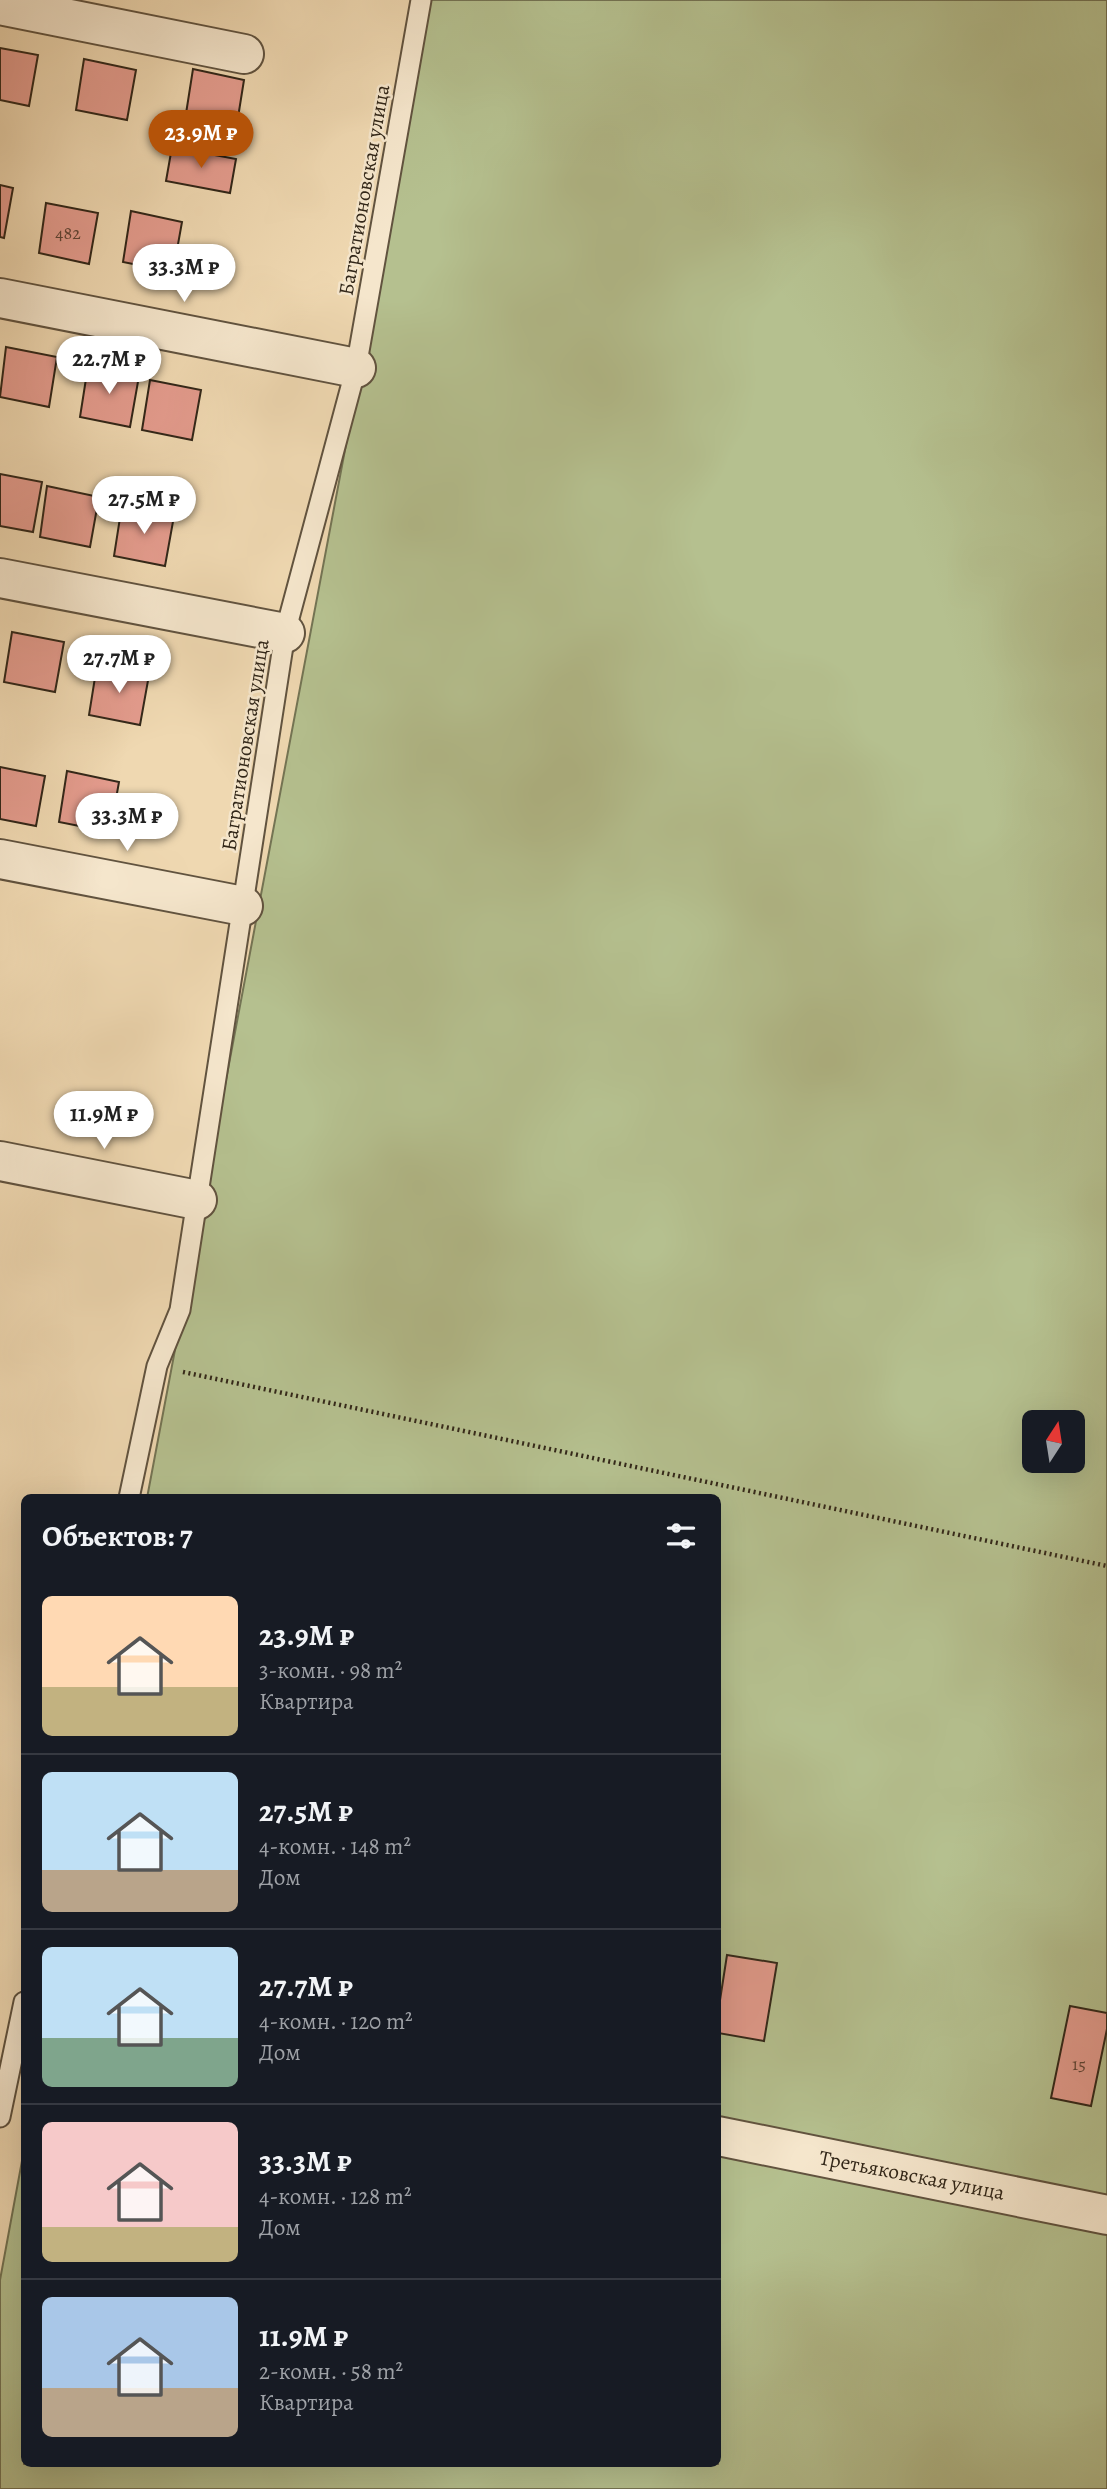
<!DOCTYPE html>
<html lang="ru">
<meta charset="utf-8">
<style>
body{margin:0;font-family:Alegreya,serif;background:#20242c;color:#f1f3f6;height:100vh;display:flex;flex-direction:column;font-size:26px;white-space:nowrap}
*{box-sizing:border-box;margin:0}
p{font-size:23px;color:#9ea1a6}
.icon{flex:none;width:38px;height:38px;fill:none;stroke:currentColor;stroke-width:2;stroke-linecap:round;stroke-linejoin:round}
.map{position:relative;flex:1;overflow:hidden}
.panel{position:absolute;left:21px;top:1494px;width:700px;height:973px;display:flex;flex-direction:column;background:#171b24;border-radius:10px;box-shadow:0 7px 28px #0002}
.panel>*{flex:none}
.needle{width:46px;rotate:12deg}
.buttons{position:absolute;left:1022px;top:1410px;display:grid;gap:14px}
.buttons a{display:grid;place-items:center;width:63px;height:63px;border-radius:10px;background:#171b24;box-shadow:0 7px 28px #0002;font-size:35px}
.price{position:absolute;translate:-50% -60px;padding:0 16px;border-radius:24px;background:#fff;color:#222;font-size:23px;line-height:46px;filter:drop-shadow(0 2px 4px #0008)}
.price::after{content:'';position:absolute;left:50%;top:42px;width:21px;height:16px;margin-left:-10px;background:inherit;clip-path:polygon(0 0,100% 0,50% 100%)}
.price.active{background:#b45309;color:#fff}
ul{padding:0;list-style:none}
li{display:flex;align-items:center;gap:21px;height:175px;padding:0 21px}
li+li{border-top:2px solid #363941}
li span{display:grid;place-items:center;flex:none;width:196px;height:140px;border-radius:10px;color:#555}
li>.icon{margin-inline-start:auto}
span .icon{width:84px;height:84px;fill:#fffc;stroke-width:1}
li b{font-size:30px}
h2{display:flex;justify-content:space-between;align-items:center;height:84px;padding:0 21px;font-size:30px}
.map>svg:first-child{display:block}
</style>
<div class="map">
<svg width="1107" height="2489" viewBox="0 0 1107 2489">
<rect width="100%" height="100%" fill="#efd8b1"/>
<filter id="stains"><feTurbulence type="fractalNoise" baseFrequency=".00286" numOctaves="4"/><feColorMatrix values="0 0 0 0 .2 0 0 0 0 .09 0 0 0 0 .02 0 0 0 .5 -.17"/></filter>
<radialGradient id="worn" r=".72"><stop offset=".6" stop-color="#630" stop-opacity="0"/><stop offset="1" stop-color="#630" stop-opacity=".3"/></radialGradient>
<path fill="#b5c08f" stroke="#747454" stroke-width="2" fill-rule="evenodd" d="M 430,0 L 1107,0 L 1107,2489 L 0,2489 L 0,2280 L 24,2150 L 24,2464 L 718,2464 L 718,1498 L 147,1498 ZM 1034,1423 L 1073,1423 L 1073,1461 L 1034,1461 Z"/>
<g fill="#e49c8e" stroke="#322719" stroke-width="2">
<path d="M 0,48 L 38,55 L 29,106 L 0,100 Z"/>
<path d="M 84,59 L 136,70 L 127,120 L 76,110 Z"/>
<path d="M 193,69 L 244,80 L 236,130 L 185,120 Z"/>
<path d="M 172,147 L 236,159 L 230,193 L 166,181 Z"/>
<path d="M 0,185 L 13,188 L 4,238 L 0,237 Z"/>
<path d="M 46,203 L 98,213 L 89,264 L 39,253 Z"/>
<path d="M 131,211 L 182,222 L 173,272 L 123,262 Z"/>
<path d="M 6,347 L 57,357 L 49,407 L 0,397 Z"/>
<path d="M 88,366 L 139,376 L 130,427 L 80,417 Z"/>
<path d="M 150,380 L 201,390 L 192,440 L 142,430 Z"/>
<path d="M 0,474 L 42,482 L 33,532 L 0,526 Z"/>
<path d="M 47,486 L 99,497 L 90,547 L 40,537 Z"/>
<path d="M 122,505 L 174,516 L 165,566 L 114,556 Z"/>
<path d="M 12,632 L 64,642 L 55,692 L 4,682 Z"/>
<path d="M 97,665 L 149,675 L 140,725 L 89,715 Z"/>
<path d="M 0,767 L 45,776 L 36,826 L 0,819 Z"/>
<path d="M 67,771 L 119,782 L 110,832 L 59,822 Z"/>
<path d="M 727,1955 L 777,1963 L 764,2041 L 718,2033 L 718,2013 Z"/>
<path d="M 1070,2006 L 1107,2013 L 1107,2029 L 1091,2106 L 1051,2098 Z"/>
</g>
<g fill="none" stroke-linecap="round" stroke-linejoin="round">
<defs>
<g id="lane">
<path d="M 129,1498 L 157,1366 L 180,1310 L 285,633 L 356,368 L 421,0"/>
<path d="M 0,2117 L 24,2002"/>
</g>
<g id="street">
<path d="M 0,5 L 244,54"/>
<path d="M 0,298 L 356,368"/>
<path d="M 0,578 L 285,633"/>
<path d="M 0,859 L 243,906"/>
<path d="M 0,1161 L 197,1200"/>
<path d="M 718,2136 L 1107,2215"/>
</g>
</defs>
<use href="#lane" stroke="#61533f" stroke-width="23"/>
<use href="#street" stroke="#61533f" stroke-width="42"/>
<path stroke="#322719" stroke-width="4.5" stroke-dasharray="2 3.5" stroke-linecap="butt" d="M 183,1372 L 1107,1566"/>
<use href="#lane" stroke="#f5e6cc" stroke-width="19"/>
<use href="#street" stroke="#f5e6cc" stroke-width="38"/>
</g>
<g text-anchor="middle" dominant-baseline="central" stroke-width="5" stroke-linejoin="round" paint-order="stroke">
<g font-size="18" fill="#5e4436">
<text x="68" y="233">482</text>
<text x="1079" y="2064">15</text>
</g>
<g font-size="21" fill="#322719" stroke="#f5e6cc">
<text transform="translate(364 190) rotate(-80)">Багратионовская улица</text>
<text transform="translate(245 745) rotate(-81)">Багратионовская улица</text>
<text transform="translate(912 2175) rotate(11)">Третьяковская улица</text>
</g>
</g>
<rect width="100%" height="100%" filter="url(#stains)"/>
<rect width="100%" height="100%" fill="url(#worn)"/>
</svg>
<div class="buttons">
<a><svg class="needle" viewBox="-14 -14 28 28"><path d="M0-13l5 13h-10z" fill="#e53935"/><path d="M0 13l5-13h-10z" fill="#9ea1a6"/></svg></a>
</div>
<b class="price active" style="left:201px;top:170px">23.9M ₽</b>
<b class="price" style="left:184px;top:304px">33.3M ₽</b>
<b class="price" style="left:109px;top:396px">22.7M ₽</b>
<b class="price" style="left:144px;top:536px">27.5M ₽</b>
<b class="price" style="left:119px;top:695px">27.7M ₽</b>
<b class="price" style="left:127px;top:853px">33.3M ₽</b>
<b class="price" style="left:104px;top:1151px">11.9M ₽</b>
<section class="panel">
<h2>Объектов: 7<svg class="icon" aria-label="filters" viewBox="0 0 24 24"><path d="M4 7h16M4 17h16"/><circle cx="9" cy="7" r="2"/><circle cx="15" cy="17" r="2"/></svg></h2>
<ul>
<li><span style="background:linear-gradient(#ffd9b3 65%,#c2b280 0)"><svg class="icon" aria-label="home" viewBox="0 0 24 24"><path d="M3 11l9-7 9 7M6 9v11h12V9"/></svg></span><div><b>23.9M ₽</b><p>3-комн. · 98 m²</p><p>Квартира</p></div></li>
<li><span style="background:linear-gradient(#bfe0f5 70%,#b9a48a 0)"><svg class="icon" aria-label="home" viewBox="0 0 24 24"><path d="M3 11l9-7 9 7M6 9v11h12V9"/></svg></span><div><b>27.5M ₽</b><p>4-комн. · 148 m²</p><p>Дом</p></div></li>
<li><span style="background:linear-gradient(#bfe0f5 65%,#7fa58c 0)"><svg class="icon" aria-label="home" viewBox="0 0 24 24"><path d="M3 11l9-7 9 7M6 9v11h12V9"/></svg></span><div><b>27.7M ₽</b><p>4-комн. · 120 m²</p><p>Дом</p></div></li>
<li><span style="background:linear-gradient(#f6c9c9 75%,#c2b280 0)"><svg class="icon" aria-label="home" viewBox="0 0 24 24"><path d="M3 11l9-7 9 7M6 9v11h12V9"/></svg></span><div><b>33.3M ₽</b><p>4-комн. · 128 m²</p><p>Дом</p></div></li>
<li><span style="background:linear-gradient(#a9c7e8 65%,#b9a48a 0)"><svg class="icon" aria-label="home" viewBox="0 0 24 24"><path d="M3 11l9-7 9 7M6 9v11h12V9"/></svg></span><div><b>11.9M ₽</b><p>2-комн. · 58 m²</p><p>Квартира</p></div></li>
</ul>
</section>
</div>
